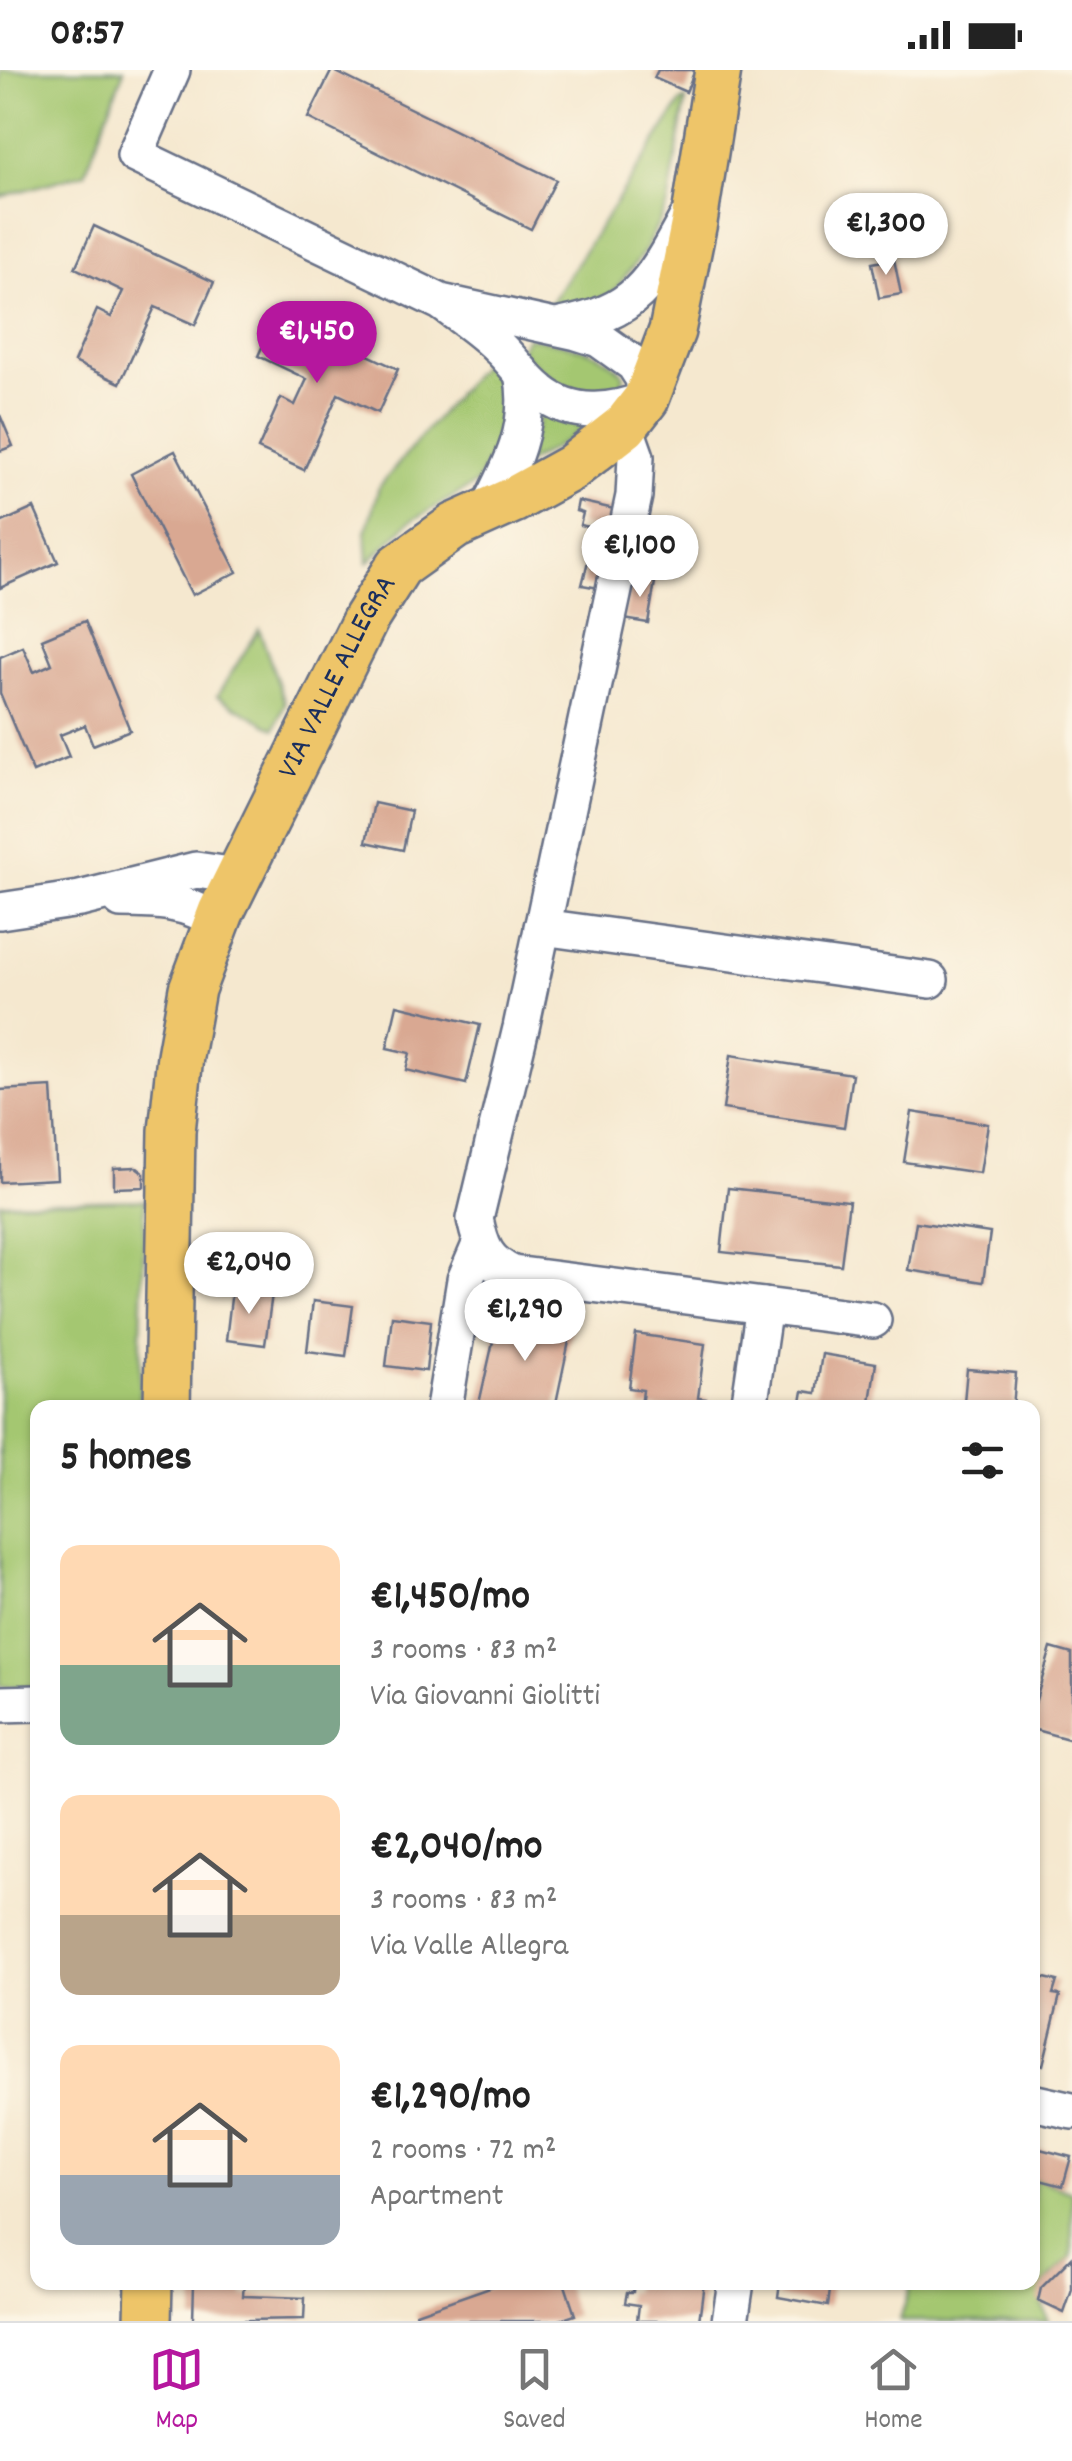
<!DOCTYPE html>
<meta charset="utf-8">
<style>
body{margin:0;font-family:Dekko,sans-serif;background:#f6f6f6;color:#222;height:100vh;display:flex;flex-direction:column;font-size:38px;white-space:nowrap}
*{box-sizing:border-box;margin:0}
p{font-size:32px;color:#767676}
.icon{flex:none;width:55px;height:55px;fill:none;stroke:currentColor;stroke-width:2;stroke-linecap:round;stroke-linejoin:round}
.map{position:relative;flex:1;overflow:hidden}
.side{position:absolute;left:30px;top:1330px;width:1010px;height:890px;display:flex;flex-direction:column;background:#fff;border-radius:20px;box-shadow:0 2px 8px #0004}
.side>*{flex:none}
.price{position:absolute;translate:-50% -85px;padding:0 22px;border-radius:35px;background:#fff;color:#222;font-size:32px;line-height:65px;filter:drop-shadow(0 2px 5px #0008)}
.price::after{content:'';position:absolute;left:50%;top:60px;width:30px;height:22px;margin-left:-15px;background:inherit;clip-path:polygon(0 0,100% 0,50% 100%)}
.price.selected{background:#b5179e;color:#fff}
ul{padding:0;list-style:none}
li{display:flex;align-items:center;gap:30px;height:250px;padding:0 30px}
li span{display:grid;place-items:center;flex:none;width:280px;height:200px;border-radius:20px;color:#555}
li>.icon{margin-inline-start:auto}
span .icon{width:120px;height:120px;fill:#fffc;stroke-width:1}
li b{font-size:42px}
h2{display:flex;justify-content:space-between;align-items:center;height:120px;padding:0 30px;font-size:42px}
.status{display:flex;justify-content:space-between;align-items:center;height:70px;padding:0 50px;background:#fff;direction:ltr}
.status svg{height:28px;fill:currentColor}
.tab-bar{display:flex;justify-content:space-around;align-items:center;height:140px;border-top:2px solid #e0e0e0;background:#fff;font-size:28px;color:#767676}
.tab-bar a{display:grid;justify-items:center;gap:5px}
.tab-bar .selected{color:#b5179e}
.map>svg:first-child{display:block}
</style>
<div class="status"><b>08:57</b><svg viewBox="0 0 49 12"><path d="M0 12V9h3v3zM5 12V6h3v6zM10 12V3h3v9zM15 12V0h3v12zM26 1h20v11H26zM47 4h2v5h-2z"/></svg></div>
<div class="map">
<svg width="1072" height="2251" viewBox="0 0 1072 2251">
<rect width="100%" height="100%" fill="#fcf5e5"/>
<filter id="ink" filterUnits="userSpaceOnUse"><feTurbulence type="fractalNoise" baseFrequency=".01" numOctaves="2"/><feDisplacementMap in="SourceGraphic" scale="20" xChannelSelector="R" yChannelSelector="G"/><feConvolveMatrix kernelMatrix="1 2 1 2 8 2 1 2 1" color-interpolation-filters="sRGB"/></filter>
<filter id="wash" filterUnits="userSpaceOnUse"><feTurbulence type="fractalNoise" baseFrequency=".0048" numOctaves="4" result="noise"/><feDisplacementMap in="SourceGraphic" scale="40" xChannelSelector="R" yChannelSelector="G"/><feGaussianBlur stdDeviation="2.25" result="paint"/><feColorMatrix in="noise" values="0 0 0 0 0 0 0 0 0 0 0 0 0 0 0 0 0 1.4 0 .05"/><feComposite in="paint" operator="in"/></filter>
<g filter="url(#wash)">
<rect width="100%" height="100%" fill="#f5e8cf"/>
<g fill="#a4c771" stroke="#607b68" stroke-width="2.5">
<path d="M 0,0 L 124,0 L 85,103 L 0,127 Z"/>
<path d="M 686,30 L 668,134 L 644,182 L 612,224 L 582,236 L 546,240 L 681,32 Z"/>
<path d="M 527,267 C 561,274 602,277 624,305 L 621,318 C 565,329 560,315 520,281 Z"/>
<path d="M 486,289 L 508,322 L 510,345 L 477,413 L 409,452 L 368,493 L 366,462 L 379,417 Z"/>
<path d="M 542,339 L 591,352 L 564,372 L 525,394 Z"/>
<path d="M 259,559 L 285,633 L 275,659 L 217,626 Z"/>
<path d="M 145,1130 L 139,1337 L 38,1338 L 37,1616 L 0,1617 L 0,1133 Z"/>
<path d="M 1033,2108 L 1072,2122 L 1072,2187 C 1048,2211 1031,2216 1048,2251 L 900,2251 L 911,2213 L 1032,2212 Z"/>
</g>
<g id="blocks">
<g fill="#d9a892">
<path d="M 332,0 L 556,110 L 531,159 L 308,48 Z"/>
<path d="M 658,0 L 695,0 L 686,22 L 654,8 Z"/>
<path d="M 94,156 L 214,212 L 195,255 L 155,237 L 120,313 L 74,292 L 97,240 L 111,247 L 123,221 L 75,198 Z"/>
<path d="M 894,189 L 901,224 L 879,228 L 872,193 Z"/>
<path d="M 278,243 L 398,299 L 378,343 L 338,324 L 304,400 L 258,379 L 281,328 L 295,335 L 307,309 L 258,286 Z"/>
<path d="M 0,345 L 13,376 L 0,381 Z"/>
<path d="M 175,381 L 237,502 L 192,525 L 131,404 Z"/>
<path d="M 578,431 L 614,439 L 608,461 L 580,455 L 583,443 L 576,441 Z"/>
<path d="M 34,438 L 58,492 L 0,518 L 0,453 Z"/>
<path d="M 591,479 L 607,483 L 599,518 L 582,515 Z"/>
<path d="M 631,508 L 655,512 L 648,553 L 624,549 Z"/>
<path d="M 85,551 L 130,660 L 93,675 L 85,655 L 60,665 L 69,687 L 33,702 L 0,623 L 0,587 L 23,577 L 34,602 L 52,594 L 42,569 Z"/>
<path d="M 374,733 L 411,741 L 403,780 L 366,772 Z"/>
<path d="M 397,935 L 480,955 L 466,1014 L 406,1000 L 410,983 L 387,978 Z"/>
<path d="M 731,985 L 852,1004 L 844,1057 L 723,1039 Z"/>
<path d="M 52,1017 L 57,1109 L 0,1112 L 0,1020 Z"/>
<path d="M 912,1042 L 988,1054 L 980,1103 L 904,1092 Z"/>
<path d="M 136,1097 L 144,1103 L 144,1117 L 114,1118 L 114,1098 Z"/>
<path d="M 728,1118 L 849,1131 L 841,1195 L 721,1182 Z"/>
<path d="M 916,1152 L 990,1163 L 983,1212 L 908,1200 Z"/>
<path d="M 232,1220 L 272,1224 L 265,1275 L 226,1270 Z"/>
<path d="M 313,1231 L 353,1236 L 346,1286 L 307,1281 Z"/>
<path d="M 500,1241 L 572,1257 L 555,1338 L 478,1338 Z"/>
<path d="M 392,1246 L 431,1251 L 426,1301 L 386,1296 Z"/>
<path d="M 636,1264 L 705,1274 L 698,1328 L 707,1329 L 706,1338 L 641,1338 L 643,1320 L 629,1318 Z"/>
<path d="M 822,1284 L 876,1293 L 869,1338 L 800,1338 L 803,1321 L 816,1323 Z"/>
<path d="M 967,1299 L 1016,1303 L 1013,1338 L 952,1338 L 952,1331 L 964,1332 Z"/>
<path d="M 1051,1578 L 1072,1584 L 1072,1670 L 1032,1659 L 1032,1644 Z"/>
<path d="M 1032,1905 L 1057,1911 L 1053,1924 L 1060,1925 L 1043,1995 L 1032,1992 Z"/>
<path d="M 1032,2077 L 1071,2087 L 1063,2116 L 1032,2108 Z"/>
<path d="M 1072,2187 L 1072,2220 L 1064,2243 L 1038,2231 L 1041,2218 Z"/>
<path d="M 194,2212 L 244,2212 L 243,2226 L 305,2228 L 304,2249 L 193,2251 Z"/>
<path d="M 504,2212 L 564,2212 L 575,2245 L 557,2251 L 419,2251 L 416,2243 Z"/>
<path d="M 634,2212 L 704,2212 L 699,2251 L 637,2251 L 639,2235 L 625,2233 L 627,2222 L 633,2222 Z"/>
<path d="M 780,2212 L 831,2212 L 828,2236 L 778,2227 Z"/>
</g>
</g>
</g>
<g filter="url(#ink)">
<use href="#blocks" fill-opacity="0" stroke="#677086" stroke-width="2.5"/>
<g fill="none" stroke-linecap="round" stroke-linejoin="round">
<defs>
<g id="minor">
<path d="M 172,0 L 135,85 L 441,232 C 460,246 480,259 497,276 C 513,290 524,309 541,322 C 572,347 612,343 646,329 L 643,308 L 634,294 L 599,269 L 577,262 L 441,232"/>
<path d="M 561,256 C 636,242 651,214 686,150"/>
<path d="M 625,356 L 636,387 L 634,426 L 521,958 L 475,1149 C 481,1177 486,1192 513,1204 L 764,1236 L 749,1338"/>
<path d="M 487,442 C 511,397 533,355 522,303"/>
<path d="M 121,830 C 157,830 186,831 217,851"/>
<path d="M 0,841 L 80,829 L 196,800 L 237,806"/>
<path d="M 542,857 L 930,910"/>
<path d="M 764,1236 L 873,1250"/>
<path d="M 444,1338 L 465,1210 L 480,1175"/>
<path d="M 0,1634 L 38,1633"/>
<path d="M 1032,2032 L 1072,2041"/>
<path d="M 730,2251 L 736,2212"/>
</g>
<g id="major">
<path id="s1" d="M 167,1338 L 172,1061 L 180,986 L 192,919 L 221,842 L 366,548 L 399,496 L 455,456 L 513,430 L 571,398 L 625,356 L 646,329 L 672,261 L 694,152 L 718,0"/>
<path d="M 148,2251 L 149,2212"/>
</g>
</defs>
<use href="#minor" stroke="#677086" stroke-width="40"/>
<use href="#major" stroke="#677086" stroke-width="50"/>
<use href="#minor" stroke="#fff" stroke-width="35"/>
<use href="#major" stroke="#eec569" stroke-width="45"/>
</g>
</g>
<g text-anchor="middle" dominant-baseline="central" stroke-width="10" stroke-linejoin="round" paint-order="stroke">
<g font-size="30" fill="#1b2f5e" stroke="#fcf5e5">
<text stroke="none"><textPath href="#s1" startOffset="765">VIA VALLE ALLEGRA</textPath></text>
</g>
</g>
</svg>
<b class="price" style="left:886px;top:208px">€1,300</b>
<b class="price selected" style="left:317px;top:316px">€1,450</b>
<b class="price" style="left:640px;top:530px">€1,100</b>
<b class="price" style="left:249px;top:1247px">€2,040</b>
<b class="price" style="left:525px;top:1294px">€1,290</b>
<section class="side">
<h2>5 homes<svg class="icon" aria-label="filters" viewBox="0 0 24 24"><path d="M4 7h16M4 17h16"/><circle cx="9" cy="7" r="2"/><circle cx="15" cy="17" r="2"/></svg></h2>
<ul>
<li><span style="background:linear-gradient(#ffd9b3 60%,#7fa58c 0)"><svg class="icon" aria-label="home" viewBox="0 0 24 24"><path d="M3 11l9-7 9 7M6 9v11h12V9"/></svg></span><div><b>€1,450/mo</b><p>3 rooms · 83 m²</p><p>Via Giovanni Giolitti</p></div></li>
<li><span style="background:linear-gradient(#ffd9b3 60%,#b9a48a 0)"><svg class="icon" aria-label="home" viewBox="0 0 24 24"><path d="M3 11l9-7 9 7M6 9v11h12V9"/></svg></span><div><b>€2,040/mo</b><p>3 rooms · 83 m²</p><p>Via Valle Allegra</p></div></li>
<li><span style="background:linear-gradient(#ffd9b3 65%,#9aa5b1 0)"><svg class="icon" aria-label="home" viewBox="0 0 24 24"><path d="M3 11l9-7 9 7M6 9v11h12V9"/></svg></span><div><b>€1,290/mo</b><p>2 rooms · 72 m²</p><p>Apartment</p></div></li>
</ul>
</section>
</div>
<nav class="tab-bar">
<a class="selected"><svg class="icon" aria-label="map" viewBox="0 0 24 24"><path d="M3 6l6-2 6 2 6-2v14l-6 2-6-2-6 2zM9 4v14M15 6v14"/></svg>Map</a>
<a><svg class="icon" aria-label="saved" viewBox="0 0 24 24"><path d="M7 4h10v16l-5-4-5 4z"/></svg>Saved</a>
<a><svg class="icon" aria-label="home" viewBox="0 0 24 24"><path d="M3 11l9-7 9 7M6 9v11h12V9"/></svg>Home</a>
</nav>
